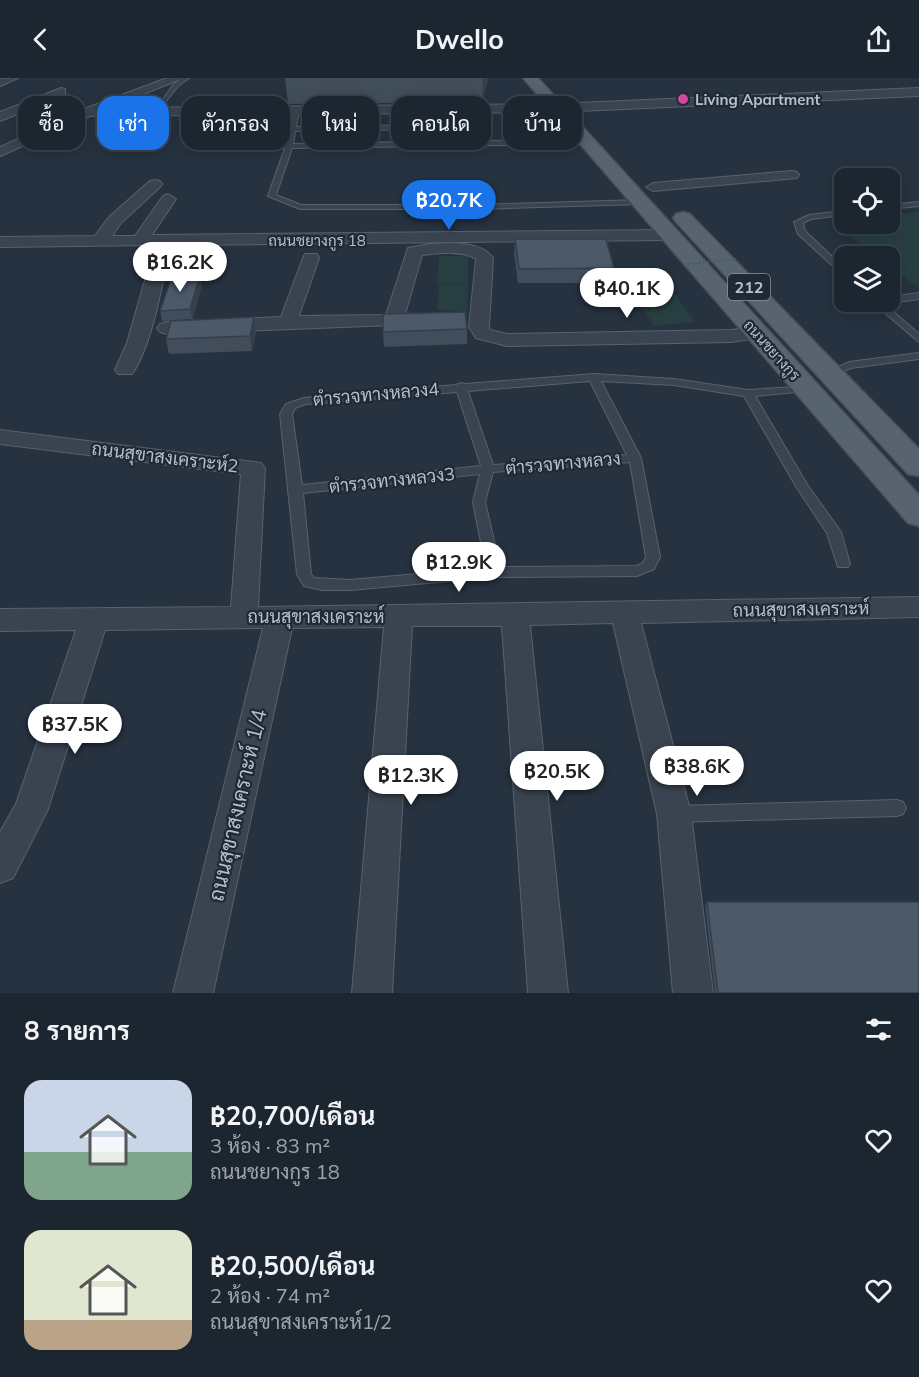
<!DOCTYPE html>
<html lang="th">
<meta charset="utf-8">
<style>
body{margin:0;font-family:Mulish,Sarabun,sans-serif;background:#29323c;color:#f1f3f6;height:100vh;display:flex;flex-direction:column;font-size:22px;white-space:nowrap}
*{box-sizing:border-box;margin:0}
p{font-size:20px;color:#a0a5ab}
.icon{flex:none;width:33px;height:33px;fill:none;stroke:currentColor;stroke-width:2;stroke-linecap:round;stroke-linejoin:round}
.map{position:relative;height:915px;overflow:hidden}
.sheet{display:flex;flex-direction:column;background:#1c2630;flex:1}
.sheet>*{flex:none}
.hud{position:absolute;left:18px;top:18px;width:600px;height:54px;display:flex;gap:12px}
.buttons{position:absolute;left:834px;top:90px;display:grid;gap:12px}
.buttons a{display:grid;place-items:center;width:66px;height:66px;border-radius:12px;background:#1c2630;box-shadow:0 3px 15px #0003,0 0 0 2px #3a434c;font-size:30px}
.price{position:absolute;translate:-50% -51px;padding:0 14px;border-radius:21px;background:#fff;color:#222;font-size:20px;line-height:39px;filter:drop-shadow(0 2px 3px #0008)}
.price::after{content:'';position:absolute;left:50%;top:36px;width:18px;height:14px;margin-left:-9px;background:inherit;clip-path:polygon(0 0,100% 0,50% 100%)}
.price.current{background:#1a73e8;color:#fff}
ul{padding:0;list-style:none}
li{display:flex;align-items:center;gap:18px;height:150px;padding:0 24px}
li span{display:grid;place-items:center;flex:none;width:168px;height:120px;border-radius:18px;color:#555}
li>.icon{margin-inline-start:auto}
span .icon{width:72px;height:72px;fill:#fffc;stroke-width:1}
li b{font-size:26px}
h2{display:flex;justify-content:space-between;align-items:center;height:72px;padding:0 24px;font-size:26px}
.pill{padding:0 21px;border-radius:18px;background:#1c2630;box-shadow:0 3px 15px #0003,0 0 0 2px #3a434c;font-size:21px;line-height:54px}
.pill.current{background:#1a73e8;color:#fff}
header{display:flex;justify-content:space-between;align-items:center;height:78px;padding:0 24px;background:#1c2630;font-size:27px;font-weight:700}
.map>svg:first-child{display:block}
</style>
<header><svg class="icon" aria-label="back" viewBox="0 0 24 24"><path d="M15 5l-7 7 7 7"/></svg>Dwello<svg class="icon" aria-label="share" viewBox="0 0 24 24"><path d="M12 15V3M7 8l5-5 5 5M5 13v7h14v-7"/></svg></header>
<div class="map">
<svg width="919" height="915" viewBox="0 0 919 915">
<rect width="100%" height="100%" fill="#263240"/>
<g fill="#283f41">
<path d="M 919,134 L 919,210 L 890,188 L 890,178 L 877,178 L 831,144 L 844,142 L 844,146 L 890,146 L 890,137 Z"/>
<path d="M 439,178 L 468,178 L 468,205 L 437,205 Z"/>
<path d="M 439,206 L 468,206 L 467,233 L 437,232 Z"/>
<path d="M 669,208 L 695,244 L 654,248 L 631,212 Z"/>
</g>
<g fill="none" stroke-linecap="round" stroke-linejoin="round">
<defs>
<g id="lane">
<path d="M 182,0 L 189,0 L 178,8 L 163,27 L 159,27 L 174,6 Z"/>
<path d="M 470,29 L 473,31 L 474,63 L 586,62 L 590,64 L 586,66 L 292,70 L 276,117 L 301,127 L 477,127 L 640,122 L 644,124 L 640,126 L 477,131 L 300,131 L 268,118 L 285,70 L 240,73 L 226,67 L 237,33 L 240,31 L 243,33 L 234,66 L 241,69 L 286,66 L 293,33 L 296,31 L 299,33 L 296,49 L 424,47 L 427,49 L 424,51 L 295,53 L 293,66 L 466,63 L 467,31 Z"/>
<path d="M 919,124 L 919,128 L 890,131 L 890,127 Z"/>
<path d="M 844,133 L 844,137 L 811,141 L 803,145 L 805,153 L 844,190 L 844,198 L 798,156 L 794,144 L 809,137 Z"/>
<path d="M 919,215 L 919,221 L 890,225 L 886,224 L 890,224 L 890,219 Z"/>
<path d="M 872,224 L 882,224 L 919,256 L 919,264 Z"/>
<path d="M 919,275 L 919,281 L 851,290 L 830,298 L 825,295 L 849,284 Z"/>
<path d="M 594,296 L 674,301 L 748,312 L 811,308 L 811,312 L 807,313 L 755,318 L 808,408 L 841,454 L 850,486 L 848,489 L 838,489 L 827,455 L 797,410 L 744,318 L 674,307 L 601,303 L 641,380 L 660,479 L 654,491 L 637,498 L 494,499 L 350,512 L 322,512 L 304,508 L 297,496 L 280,336 L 286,326 L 304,320 L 456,307 L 461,305 L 465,306 ZM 590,303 L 627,377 L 493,387 L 468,313 ZM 457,314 L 481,388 L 302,407 L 292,336 L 295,330 L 306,326 ZM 630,384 L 646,479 L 643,485 L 636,488 L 500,489 L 485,424 L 493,394 ZM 480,396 L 473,424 L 486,490 L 350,502 L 314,500 L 311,496 L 303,415 Z"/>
<path d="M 897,722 L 903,724 L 906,730 L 903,736 L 897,738 L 674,744 L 668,742 L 665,736 L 668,730 L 674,728 Z"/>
</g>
<g id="street">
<path d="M 18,0 L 0,8 L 0,1 Z"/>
<path d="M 167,0 L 183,0 L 109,30 L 556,26 L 562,30 L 556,34 L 90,38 L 0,78 L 0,69 L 84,31 Z"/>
<path d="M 61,10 L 65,11 L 65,17 L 0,43 L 0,34 Z"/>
<path d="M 919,10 L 919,18 L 578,33 L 572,29 L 578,25 Z"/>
<path d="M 792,93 L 797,94 L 799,97 L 797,100 L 653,113 L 646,109 L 653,105 Z"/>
<path d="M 155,102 L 160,103 L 162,106 L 160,109 L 121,145 L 112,158 L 135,158 L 163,118 L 168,116 L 176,121 L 152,157 L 669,152 L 677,157 L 669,162 L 171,167 C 162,204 153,266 132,296 L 118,296 L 115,292 L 127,265 L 155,167 L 0,169 L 0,159 L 95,158 L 109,139 L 150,103 Z"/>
<path d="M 451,165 C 466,166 484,167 493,180 L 489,249 L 490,252 L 507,256 L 731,252 L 757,249 L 764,251 L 767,255 L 764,259 L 731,264 L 507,268 L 476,260 L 469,249 L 476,181 C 461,172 439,175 422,177 L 405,236 L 418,238 L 420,242 L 418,246 L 167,256 L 160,254 L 157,250 L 160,246 L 167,244 L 281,239 L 303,180 L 305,176 L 317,176 L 319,180 L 299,238 L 386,237 L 408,170 L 430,166 Z"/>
<path d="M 0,352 L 261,385 L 265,390 L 258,529 L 919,519 L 919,539 L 641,545 L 691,736 L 713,915 L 673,915 L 657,736 L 613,545 L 530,547 L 568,915 L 528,915 L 502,548 L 412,548 L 392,915 L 352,915 L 384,549 L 292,550 L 213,915 L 173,915 L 263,550 L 105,552 L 48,731 L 13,800 L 0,805 L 0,754 L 16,726 L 76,552 L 0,553 L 0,531 L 231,529 L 241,396 L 0,366 Z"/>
</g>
<g id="primary">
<path d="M 523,0 L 538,0 L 919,417 L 919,448 L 908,445 Z"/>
<path d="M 683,134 L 690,136 L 919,371 L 919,398 L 908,396 L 676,144 L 673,140 L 676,136 Z"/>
</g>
</defs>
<use href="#lane" stroke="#58626e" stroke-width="2"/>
<use href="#street" stroke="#58626e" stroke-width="2"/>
<use href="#primary" stroke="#444d59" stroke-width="3"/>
<use href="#lane" fill="#3a4450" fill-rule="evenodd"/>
<use href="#street" fill="#3a4450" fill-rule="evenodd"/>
<use href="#primary" fill="#586370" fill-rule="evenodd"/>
<path stroke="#465c5e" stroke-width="2" stroke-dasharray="2 2" stroke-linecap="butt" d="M 683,187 L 736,181"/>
</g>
<g fill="#414d5a">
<path d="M 285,0 L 488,0 L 487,6 L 482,24 L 288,26 Z"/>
<path d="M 515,161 L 614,190 L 613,205 L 518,205 L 514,175 Z"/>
<path d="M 202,207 L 193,241 L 162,243 L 160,233 Z"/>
<path d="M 254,239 L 256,254 L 252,273 L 169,276 L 166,261 Z"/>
<path d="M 467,251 L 467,266 L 384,269 L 383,254 Z"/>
<path d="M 707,824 L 919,915 L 715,915 L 705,828 Z"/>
</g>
<g fill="#353e4a">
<path d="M 483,0 L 488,0 L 487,6 L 482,24 Z"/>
<path d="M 200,197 L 202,207 L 193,241 L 190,231 Z"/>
<path d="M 254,239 L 256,254 L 252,273 L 250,258 Z"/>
</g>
<g fill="#4c5969" stroke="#353e4a" stroke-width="1.5">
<path d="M 515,161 L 606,161 L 614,190 L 519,191 Z"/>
<path d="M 200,197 L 190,231 L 160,233 L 172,198 Z"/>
<path d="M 465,234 L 467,251 L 383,254 L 383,236 Z"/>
<path d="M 254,239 L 250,258 L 166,261 L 171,243 Z"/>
<path d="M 707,824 L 919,824 L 919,915 L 718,915 Z"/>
</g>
<circle fill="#d1479c" stroke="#1f2936" stroke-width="2" cx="683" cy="21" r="6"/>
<g text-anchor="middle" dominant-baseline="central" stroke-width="4.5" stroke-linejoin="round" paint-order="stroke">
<g font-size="15" font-weight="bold" fill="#b7bfcb" stroke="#1f2936" text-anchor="start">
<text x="695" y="21">Living Apartment</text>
</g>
<g font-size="15" fill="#b7bfcb" stroke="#1f2936">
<text x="317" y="162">ถนนชยางกูร 18</text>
<text transform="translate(772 272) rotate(48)">ถนนชยางกูร</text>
</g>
<rect fill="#1f2936" stroke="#89929e" stroke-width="1.5" x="728" y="196" width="42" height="26" rx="4.5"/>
<g font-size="16" font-weight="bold" fill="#b7bfcb">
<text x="749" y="209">212</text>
</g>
<g font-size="18" fill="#b7bfcb" stroke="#1f2936">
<text transform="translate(376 316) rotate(-5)">ตำรวจทางหลวง4</text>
<text transform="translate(165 379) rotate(7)">ถนนสุขาสงเคราะห์2</text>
<text transform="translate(563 385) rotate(-5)">ตำรวจทางหลวง</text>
<text transform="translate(392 402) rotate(-6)">ตำรวจทางหลวง3</text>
<text transform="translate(801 531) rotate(-1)">ถนนสุขาสงเคราะห์</text>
<text x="316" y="538">ถนนสุขาสงเคราะห์</text>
</g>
<g font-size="21" fill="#b7bfcb" stroke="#1f2936">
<text transform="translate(237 727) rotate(-77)">ถนนสุขาสงเคราะห์ 1/4</text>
</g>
</g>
</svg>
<div class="buttons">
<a><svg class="icon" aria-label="locate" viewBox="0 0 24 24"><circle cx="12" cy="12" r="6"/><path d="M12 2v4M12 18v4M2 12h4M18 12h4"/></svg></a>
<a><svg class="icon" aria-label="layers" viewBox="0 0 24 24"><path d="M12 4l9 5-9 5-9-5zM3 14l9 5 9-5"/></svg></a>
</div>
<b class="price current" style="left:449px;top:153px">฿20.7K</b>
<b class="price" style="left:180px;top:215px">฿16.2K</b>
<b class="price" style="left:627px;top:241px">฿40.1K</b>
<b class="price" style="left:459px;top:515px">฿12.9K</b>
<b class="price" style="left:75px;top:677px">฿37.5K</b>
<b class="price" style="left:697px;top:719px">฿38.6K</b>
<b class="price" style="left:557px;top:724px">฿20.5K</b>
<b class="price" style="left:411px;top:728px">฿12.3K</b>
<div class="hud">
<a class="pill">ซื้อ</a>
<a class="pill current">เช่า</a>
<a class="pill">ตัวกรอง</a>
<a class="pill">ใหม่</a>
<a class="pill">คอนโด</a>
<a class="pill">บ้าน</a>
</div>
</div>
<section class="sheet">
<h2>8 รายการ<svg class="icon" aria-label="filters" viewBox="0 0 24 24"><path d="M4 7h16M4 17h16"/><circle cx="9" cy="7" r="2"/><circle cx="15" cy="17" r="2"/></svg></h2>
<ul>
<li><span style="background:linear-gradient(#c9d6e8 60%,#7fa58c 0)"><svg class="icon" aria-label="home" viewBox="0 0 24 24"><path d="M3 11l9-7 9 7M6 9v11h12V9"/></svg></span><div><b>฿20,700/เดือน</b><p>3 ห้อง · 83 m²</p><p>ถนนชยางกูร 18</p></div><svg class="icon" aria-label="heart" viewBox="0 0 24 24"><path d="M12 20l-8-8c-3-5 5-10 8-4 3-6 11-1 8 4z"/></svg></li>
<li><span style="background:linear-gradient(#dfe7d0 75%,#b9a48a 0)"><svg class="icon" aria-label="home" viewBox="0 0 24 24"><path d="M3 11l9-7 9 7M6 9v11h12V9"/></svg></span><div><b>฿20,500/เดือน</b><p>2 ห้อง · 74 m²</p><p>ถนนสุขาสงเคราะห์1/2</p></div><svg class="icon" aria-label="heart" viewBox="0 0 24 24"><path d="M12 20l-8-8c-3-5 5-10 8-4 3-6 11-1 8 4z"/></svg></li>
</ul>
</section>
